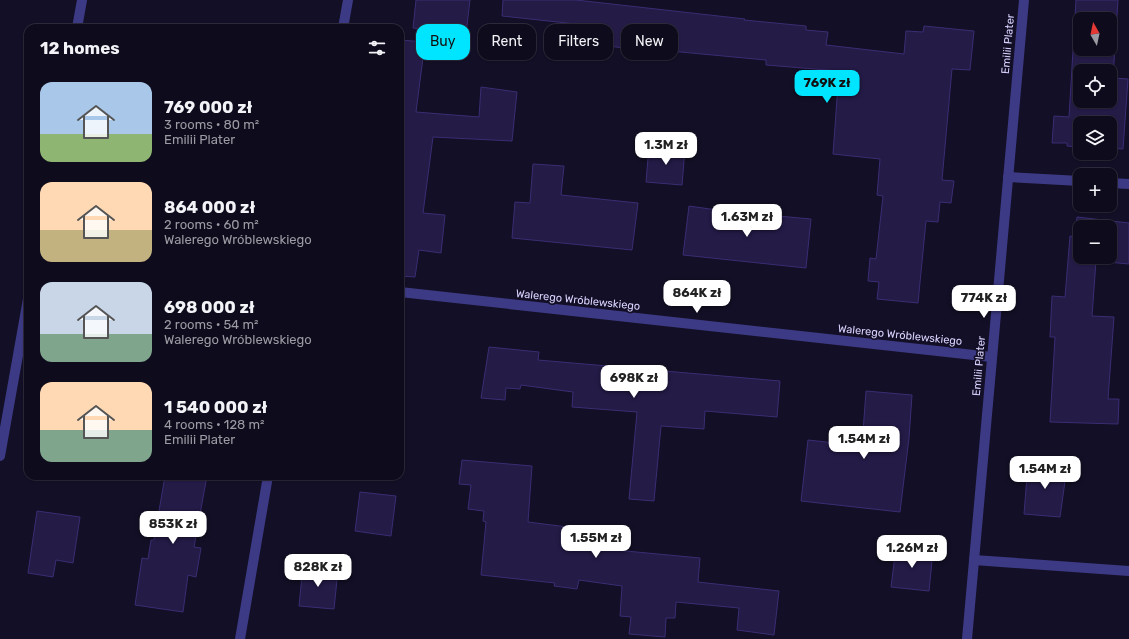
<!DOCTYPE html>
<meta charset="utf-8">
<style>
body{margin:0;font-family:Rubik,sans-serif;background:#171425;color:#f1f3f6;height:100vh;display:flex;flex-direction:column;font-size:15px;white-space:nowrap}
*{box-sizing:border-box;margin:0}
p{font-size:13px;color:#9b9ba3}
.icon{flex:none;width:22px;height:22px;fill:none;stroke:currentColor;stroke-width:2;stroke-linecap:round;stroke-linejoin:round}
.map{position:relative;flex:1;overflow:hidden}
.side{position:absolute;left:24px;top:24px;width:380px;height:456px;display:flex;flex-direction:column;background:#0e0b1c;border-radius:12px;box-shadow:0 1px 3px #0004,0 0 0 1px #2e2b3b}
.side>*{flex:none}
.top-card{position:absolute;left:416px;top:24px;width:380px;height:36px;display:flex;gap:8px}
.needle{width:26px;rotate:351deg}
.buttons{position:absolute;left:1073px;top:12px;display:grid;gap:8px}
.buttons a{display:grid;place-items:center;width:44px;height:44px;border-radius:8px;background:#0e0b1c;box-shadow:0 1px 3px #0004,0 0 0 1px #2e2b3b;font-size:20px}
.price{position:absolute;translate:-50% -34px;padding:0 9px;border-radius:8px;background:#fff;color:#222;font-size:13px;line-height:26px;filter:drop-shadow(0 1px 2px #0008)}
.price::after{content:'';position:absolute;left:50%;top:24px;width:12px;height:9px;margin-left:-6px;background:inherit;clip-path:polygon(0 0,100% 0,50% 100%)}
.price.active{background:#00e5ff;color:#111}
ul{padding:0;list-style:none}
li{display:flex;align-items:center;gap:12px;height:100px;padding:0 16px}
li span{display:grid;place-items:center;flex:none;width:112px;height:80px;border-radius:12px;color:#555}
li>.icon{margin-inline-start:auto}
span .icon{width:48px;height:48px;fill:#fffc;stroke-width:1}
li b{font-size:17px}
h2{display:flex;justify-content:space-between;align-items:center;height:48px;padding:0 16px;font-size:17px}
.tag{padding:0 14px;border-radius:12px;background:#0e0b1c;box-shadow:0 1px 3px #0004,0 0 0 1px #2e2b3b;font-size:14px;line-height:36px}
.tag.active{background:#00e5ff;color:#111}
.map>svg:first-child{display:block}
</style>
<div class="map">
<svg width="1129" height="639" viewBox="0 0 1129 639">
<rect width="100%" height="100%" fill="#130f26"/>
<g fill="#241b47" stroke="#3b2d73" fill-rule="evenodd">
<path d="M 416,0 L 470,0 L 466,34 L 413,28 Z"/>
<path d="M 503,0 L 576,0 L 745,19 L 744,20 L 806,26 L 806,30 L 828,32 L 826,45 L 904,54 L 906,31 L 923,32 L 924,26 L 974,31 L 970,70 L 952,69 L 942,180 L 954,181 L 951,203 L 940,202 L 938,222 L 926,221 L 918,303 L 877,299 L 879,282 L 868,281 L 870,258 L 876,259 L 883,196 L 877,195 L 880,159 L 833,154 L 839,71 L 766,65 L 766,60 L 659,50 L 659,53 L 602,45 L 604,27 L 502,16 Z"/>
<path d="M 1076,0 L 1118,0 L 1113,78 L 1128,79 L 1123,149 L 1110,148 L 1110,123 L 1080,123 L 1080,147 L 1067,146 L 1067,143 L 1052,143 L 1054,116 L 1069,117 ZM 1080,19 L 1110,19 L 1110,49 L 1080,49 ZM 1080,71 L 1110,71 L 1110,101 L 1080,101 Z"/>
<path d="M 400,40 L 425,42 L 416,112 L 479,117 L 481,87 L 517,92 L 512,141 L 433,137 L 423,213 L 445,215 L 441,253 L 419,250 L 415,277 L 400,276 Z"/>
<path d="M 649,146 L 685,149 L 682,185 L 646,182 Z"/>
<path d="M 533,164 L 564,166 L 561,195 L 638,203 L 632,250 L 512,238 L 515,202 L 530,203 Z"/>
<path d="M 689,206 L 766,217 L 767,215 L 811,219 L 806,268 L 683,255 Z"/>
<path d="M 1077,217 L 1129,223 L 1129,264 L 1096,261 L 1092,316 L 1114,317 L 1108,399 L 1119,399 L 1118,424 L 1050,422 L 1055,337 L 1050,337 L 1052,296 L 1065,297 L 1070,236 L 1075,237 ZM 1080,227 L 1110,227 L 1110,257 L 1080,257 Z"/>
<path d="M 489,347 L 539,352 L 538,360 L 780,381 L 777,417 L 705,411 L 704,429 L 661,426 L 654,501 L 629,499 L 637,412 L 572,407 L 573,392 L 521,385 L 520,389 L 506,388 L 505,400 L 481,398 Z"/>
<path d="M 866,391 L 912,395 L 909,438 L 900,512 L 801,501 L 808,440 L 862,446 Z"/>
<path d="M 462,460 L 532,466 L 528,522 L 607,532 L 605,549 L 700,558 L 698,582 L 779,591 L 774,635 L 737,630 L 739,608 L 676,602 L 675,618 L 666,618 L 665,637 L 629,634 L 631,617 L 620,616 L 622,586 L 579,580 L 577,589 L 554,586 L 555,583 L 481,575 L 486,522 L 483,521 L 484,511 L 468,509 L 471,485 L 459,484 Z"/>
<path d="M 1028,464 L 1067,467 L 1060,517 L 1024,514 Z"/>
<path d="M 165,476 L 207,476 L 194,547 L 201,548 L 196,577 L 188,575 L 183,612 L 135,605 L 142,558 L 148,559 L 151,540 L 154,540 Z"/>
<path d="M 360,492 L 396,496 L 391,536 L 355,531 Z"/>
<path d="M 37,511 L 80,517 L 73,563 L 56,560 L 53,577 L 28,573 Z"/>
<path d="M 896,547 L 933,551 L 929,591 L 891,587 Z"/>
<path d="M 303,566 L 338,570 L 334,609 L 299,606 Z"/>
</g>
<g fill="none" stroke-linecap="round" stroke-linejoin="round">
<g stroke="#3d3a85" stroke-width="10">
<path d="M 77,28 L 82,0"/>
<path d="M 343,28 L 348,0"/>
<path d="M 1008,177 L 1080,181"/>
<path d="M 1110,183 L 1129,184"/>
<path d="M 400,292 L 992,357"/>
<path d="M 0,456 L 28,299"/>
<path d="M 974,560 L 1129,571"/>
<path d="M 240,639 L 268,476"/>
<path d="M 967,639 L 1024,0"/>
</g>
</g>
<g text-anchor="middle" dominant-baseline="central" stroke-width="3.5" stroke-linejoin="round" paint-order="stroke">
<g font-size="11" fill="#d9d4ff" stroke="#130f26">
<text transform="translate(1008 44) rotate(-85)">Emilii Plater</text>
<text transform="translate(578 300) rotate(6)">Walerego Wróblewskiego</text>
<text transform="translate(900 335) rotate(6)">Walerego Wróblewskiego</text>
<text transform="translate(979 366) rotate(-85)">Emilii Plater</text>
</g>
</g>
</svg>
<div class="buttons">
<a><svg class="needle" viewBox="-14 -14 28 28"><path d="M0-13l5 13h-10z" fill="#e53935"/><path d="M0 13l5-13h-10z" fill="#9b9ba3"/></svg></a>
<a><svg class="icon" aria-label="locate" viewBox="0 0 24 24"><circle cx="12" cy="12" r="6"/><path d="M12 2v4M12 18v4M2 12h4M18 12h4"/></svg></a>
<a><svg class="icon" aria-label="layers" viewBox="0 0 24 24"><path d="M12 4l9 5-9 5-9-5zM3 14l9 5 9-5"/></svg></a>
<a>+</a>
<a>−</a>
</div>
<b class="price active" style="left:827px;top:104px">769K zł</b>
<b class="price" style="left:666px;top:166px">1.3M zł</b>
<b class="price" style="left:747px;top:238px">1.63M zł</b>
<b class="price" style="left:697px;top:314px">864K zł</b>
<b class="price" style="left:984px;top:319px">774K zł</b>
<b class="price" style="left:634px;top:399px">698K zł</b>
<b class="price" style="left:864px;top:460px">1.54M zł</b>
<b class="price" style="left:1045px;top:490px">1.54M zł</b>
<b class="price" style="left:173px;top:545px">853K zł</b>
<b class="price" style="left:596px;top:559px">1.55M zł</b>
<b class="price" style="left:912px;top:569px">1.26M zł</b>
<b class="price" style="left:318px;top:588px">828K zł</b>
<div class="top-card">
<a class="tag active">Buy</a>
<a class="tag">Rent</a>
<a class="tag">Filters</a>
<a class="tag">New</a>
</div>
<section class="side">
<h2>12 homes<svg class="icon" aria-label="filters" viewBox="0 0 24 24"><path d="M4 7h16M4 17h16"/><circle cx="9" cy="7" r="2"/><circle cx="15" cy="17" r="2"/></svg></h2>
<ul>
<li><span style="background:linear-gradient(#a9c7e8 65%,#8fb573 0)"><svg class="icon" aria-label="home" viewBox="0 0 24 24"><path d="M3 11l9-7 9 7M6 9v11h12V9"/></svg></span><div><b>769 000 zł</b><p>3 rooms · 80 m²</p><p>Emilii Plater</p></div></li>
<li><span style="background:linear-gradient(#ffd9b3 60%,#c2b280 0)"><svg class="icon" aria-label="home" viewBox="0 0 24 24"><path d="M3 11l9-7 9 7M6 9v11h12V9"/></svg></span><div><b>864 000 zł</b><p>2 rooms · 60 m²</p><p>Walerego Wróblewskiego</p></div></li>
<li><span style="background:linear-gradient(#c9d6e8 65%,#7fa58c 0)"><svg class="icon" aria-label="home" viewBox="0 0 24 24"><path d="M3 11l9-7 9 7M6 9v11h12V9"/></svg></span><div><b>698 000 zł</b><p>2 rooms · 54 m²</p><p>Walerego Wróblewskiego</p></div></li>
<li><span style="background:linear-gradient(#ffd9b3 60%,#7fa58c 0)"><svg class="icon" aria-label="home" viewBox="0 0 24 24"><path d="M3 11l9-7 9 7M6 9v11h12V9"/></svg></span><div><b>1 540 000 zł</b><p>4 rooms · 128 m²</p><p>Emilii Plater</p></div></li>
</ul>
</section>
</div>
